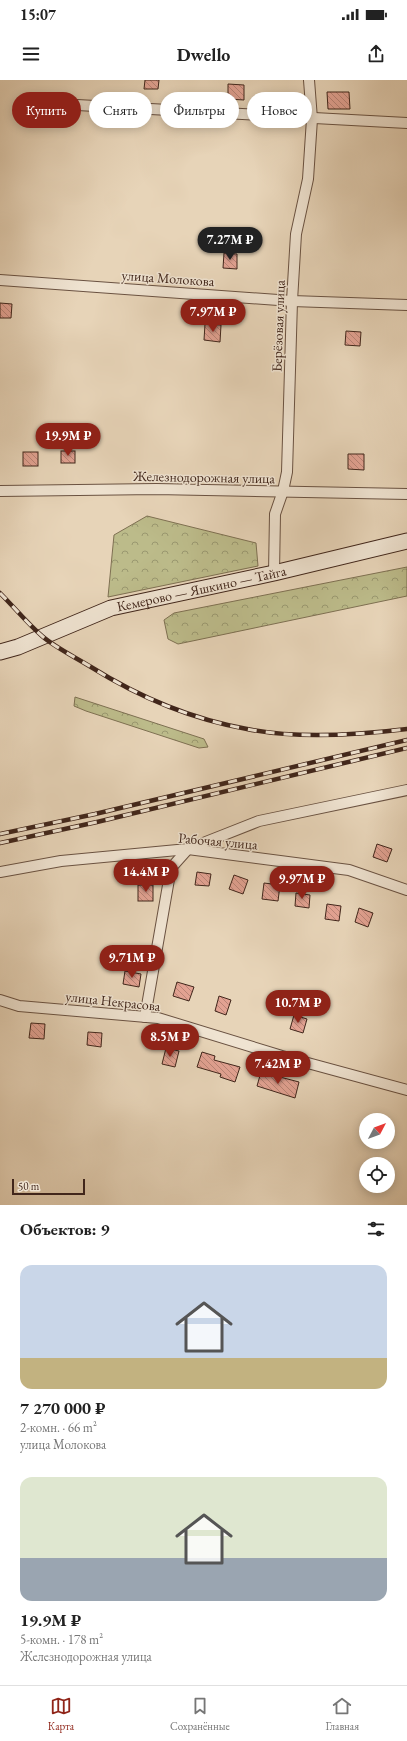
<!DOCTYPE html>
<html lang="ru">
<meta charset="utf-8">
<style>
body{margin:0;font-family:"EB Garamond",serif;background:#f6f6f6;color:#222;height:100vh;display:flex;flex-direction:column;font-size:15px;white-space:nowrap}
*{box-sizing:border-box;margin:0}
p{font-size:13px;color:#767676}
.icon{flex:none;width:22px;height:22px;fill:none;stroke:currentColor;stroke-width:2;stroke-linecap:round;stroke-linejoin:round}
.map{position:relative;height:1125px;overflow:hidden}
.panel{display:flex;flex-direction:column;background:#fff;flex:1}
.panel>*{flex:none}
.top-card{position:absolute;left:12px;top:12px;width:383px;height:36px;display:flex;gap:8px}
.needle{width:26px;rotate:49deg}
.tools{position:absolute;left:359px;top:1033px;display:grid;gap:8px}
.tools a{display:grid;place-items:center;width:36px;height:36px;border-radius:50%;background:#fff;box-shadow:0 2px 10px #0003;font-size:20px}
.scale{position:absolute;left:12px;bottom:10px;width:73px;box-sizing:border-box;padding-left:4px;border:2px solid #41261b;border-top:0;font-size:11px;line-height:14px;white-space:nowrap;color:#41261b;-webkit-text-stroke:3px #efe3d1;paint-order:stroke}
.price{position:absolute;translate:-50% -34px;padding:0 9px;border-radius:14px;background:#8f2418;color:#fff;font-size:13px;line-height:26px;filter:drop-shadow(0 1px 2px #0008)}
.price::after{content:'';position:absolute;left:50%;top:24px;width:12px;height:9px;margin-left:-6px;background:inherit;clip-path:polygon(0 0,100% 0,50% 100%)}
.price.current{background:#222;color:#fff}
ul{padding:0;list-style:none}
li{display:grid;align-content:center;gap:8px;height:212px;padding:0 20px}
li span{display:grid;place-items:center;height:124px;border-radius:12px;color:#555}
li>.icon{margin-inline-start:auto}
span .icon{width:72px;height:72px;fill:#fffc;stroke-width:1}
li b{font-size:17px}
h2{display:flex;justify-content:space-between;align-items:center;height:48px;padding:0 20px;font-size:17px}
.chip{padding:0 14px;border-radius:18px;background:#fff;box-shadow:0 2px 10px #0003;font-size:14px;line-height:36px}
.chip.current{background:#8f2418;color:#fff}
.status{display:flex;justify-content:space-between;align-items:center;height:28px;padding:0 20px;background:#fff;direction:ltr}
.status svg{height:11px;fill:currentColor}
header{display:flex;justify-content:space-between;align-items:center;height:52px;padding:0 20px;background:#fff;font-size:18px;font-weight:700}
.dock{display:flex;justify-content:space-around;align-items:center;height:56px;border-top:1px solid #e0e0e0;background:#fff;font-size:11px;color:#767676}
.dock a{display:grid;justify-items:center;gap:2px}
.dock .current{color:#8f2418}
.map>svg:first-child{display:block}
</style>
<div class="status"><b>15:07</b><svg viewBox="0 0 49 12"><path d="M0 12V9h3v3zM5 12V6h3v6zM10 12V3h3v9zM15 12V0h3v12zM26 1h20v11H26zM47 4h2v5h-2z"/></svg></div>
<header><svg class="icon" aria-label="menu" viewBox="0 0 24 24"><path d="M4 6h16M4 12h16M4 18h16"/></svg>Dwello<svg class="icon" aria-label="share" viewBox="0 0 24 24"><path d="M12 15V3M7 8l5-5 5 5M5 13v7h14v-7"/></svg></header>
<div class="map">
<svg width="407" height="1125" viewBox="0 0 407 1125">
<defs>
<pattern id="forest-crowns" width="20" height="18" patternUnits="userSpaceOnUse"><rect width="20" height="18" fill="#bcbb8a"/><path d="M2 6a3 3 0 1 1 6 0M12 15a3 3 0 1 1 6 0" fill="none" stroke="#9a9870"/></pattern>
<pattern id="building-back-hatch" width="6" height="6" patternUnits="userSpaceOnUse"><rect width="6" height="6" fill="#e2a292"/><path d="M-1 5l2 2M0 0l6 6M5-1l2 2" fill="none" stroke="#b98476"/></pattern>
</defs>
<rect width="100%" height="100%" fill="#e7d4b8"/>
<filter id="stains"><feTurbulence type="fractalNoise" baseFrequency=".005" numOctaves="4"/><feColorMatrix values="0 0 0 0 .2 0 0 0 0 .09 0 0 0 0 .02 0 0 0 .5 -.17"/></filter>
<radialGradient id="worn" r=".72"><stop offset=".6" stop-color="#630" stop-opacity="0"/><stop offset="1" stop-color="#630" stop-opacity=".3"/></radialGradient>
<g fill="url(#forest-crowns)" stroke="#7e7052">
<path d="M 147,436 L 256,463 L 258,486 L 108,517 L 114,455 Z"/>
<path d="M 407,487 L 407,516 L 178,564 L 168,559 L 164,540 L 174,533 Z"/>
<path d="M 75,617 L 204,659 L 208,667 L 199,668 L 86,631 L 74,626 Z"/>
</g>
<g fill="url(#building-back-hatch)" stroke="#41261b">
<path d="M 145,0 L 159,0 L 158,9 L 144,9 Z"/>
<path d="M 228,4 L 244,5 L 244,20 L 228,19 Z"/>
<path d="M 327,12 L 349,12 L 350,29 L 328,29 Z"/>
<path d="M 224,173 L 237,174 L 237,189 L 223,188 Z"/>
<path d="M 0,223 L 12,224 L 11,238 L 0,238 Z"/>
<path d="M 205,244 L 221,245 L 220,262 L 204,260 Z"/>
<path d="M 346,251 L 361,252 L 360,266 L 345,265 Z"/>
<rect x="61" y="371" width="14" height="12"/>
<rect x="23" y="372" width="15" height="14"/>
<path d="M 348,374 L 364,374 L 364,390 L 348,389 Z"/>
<path d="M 377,764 L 392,769 L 387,782 L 373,777 Z"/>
<path d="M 197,792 L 211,794 L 209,806 L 195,805 Z"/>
<path d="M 234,795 L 248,800 L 243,814 L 229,809 Z"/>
<path d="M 264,803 L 280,805 L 278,821 L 262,819 Z"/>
<rect x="138" y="805" width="15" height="16"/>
<path d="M 296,813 L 310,815 L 309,828 L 295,826 Z"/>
<path d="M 327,824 L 341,826 L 339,841 L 325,839 Z"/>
<path d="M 359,828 L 373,833 L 368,847 L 355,842 Z"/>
<path d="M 125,891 L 141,894 L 139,907 L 123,904 Z"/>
<path d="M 177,902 L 194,907 L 189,921 L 173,916 Z"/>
<path d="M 219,916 L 231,920 L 226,935 L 215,931 Z"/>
<path d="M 294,935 L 307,939 L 303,953 L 290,949 Z"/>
<path d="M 31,943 L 45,944 L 44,959 L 29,958 Z"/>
<path d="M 88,952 L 102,953 L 101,967 L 87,965 Z"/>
<path d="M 166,968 L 179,971 L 175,987 L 162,984 Z"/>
<path d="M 202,972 L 215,976 L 214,980 L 240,987 L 235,1002 L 220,997 L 221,994 L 197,987 Z"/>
<path d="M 261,992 L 299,1002 L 295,1018 L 257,1006 Z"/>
</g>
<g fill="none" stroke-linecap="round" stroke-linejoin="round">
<defs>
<g id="minor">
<path d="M 22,22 L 407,43"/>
<path d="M 0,200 L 292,221 L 407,225"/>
<path d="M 0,411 L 156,409 L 407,414"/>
<path d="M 274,493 L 275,434 L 283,411 L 287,392 L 292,221 L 296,154 L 308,99 L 312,39 L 309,0"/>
<path d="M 0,792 L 61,781 L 188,769 L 349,790 L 407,810"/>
<path d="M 0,920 L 19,926 L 158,938 L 282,976 L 407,1010"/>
<path d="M 145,937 L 171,788 L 188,769 L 259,741 L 407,710"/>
</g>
<g id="secondary">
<path id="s1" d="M 0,572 L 18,567 L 111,528 L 274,493 L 407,461"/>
</g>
</defs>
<use href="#minor" stroke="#6a5242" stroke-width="12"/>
<use href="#secondary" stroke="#41261b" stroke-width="17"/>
<use href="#minor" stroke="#efe3d1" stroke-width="10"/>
<use href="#secondary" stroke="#efe3d1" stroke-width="15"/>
<defs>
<g id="rail">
<path d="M 0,513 C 14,527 27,543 42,556 C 56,568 75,577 91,587 C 139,617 191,639 247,649 C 296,659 358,655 407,649"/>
<path d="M 0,754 L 95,734 L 407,660"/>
<path d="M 0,763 L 97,742 L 407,668"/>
</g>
</defs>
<use href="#rail" stroke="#41261b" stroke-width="4.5"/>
<use href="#rail" stroke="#efe3d1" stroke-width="3" stroke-dasharray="9" stroke-linecap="butt"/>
</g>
<g text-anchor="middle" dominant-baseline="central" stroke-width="3" stroke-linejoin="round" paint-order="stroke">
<g font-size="14" fill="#41261b" stroke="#efe3d1">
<text transform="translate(168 198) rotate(4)">улица Молокова</text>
<text transform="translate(278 246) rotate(-88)">Берёзовая улица</text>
<text transform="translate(204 397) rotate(1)">Железнодорожная улица</text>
<text stroke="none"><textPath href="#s1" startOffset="212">Кемерово — Яшкино — Тайга</textPath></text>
<text transform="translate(218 761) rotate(5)">Рабочая улица</text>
<text transform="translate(113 921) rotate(6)">улица Некрасова</text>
</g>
</g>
<rect width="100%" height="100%" filter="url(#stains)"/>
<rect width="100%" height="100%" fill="url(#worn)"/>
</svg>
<div class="tools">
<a><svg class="needle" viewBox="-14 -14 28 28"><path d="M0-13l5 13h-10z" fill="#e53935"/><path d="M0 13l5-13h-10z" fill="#767676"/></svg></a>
<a><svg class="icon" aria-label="locate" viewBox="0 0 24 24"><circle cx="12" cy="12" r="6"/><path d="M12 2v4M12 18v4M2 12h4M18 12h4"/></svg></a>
</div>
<div class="scale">50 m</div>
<b class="price current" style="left:230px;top:181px">7.27M ₽</b>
<b class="price" style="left:213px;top:253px">7.97M ₽</b>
<b class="price" style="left:68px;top:377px">19.9M ₽</b>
<b class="price" style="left:146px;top:813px">14.4M ₽</b>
<b class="price" style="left:302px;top:820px">9.97M ₽</b>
<b class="price" style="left:132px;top:899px">9.71M ₽</b>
<b class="price" style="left:298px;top:944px">10.7M ₽</b>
<b class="price" style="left:170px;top:978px">8.5M ₽</b>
<b class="price" style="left:278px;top:1005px">7.42M ₽</b>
<div class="top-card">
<a class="chip current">Купить</a>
<a class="chip">Снять</a>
<a class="chip">Фильтры</a>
<a class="chip">Новое</a>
</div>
</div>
<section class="panel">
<h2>Объектов: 9<svg class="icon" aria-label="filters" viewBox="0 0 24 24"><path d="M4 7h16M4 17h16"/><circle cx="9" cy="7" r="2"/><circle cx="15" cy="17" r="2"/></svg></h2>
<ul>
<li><span style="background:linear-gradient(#c9d6e8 75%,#c2b280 0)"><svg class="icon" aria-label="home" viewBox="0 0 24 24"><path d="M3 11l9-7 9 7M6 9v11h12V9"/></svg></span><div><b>7 270 000 ₽</b><p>2-комн. · 66 m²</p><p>улица Молокова</p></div></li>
<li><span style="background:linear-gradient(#dfe7d0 65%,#9aa5b1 0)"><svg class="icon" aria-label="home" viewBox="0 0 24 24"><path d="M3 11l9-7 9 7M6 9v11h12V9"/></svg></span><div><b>19.9M ₽</b><p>5-комн. · 178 m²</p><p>Железнодорожная улица</p></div></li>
</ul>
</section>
<nav class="dock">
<a class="current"><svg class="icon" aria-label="map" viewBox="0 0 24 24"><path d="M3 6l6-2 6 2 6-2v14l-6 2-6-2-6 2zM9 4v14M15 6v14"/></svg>Карта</a>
<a><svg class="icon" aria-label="saved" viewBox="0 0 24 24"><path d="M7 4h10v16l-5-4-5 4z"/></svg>Сохранённые</a>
<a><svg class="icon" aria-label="home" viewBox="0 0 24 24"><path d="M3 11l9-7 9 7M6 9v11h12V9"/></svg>Главная</a>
</nav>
